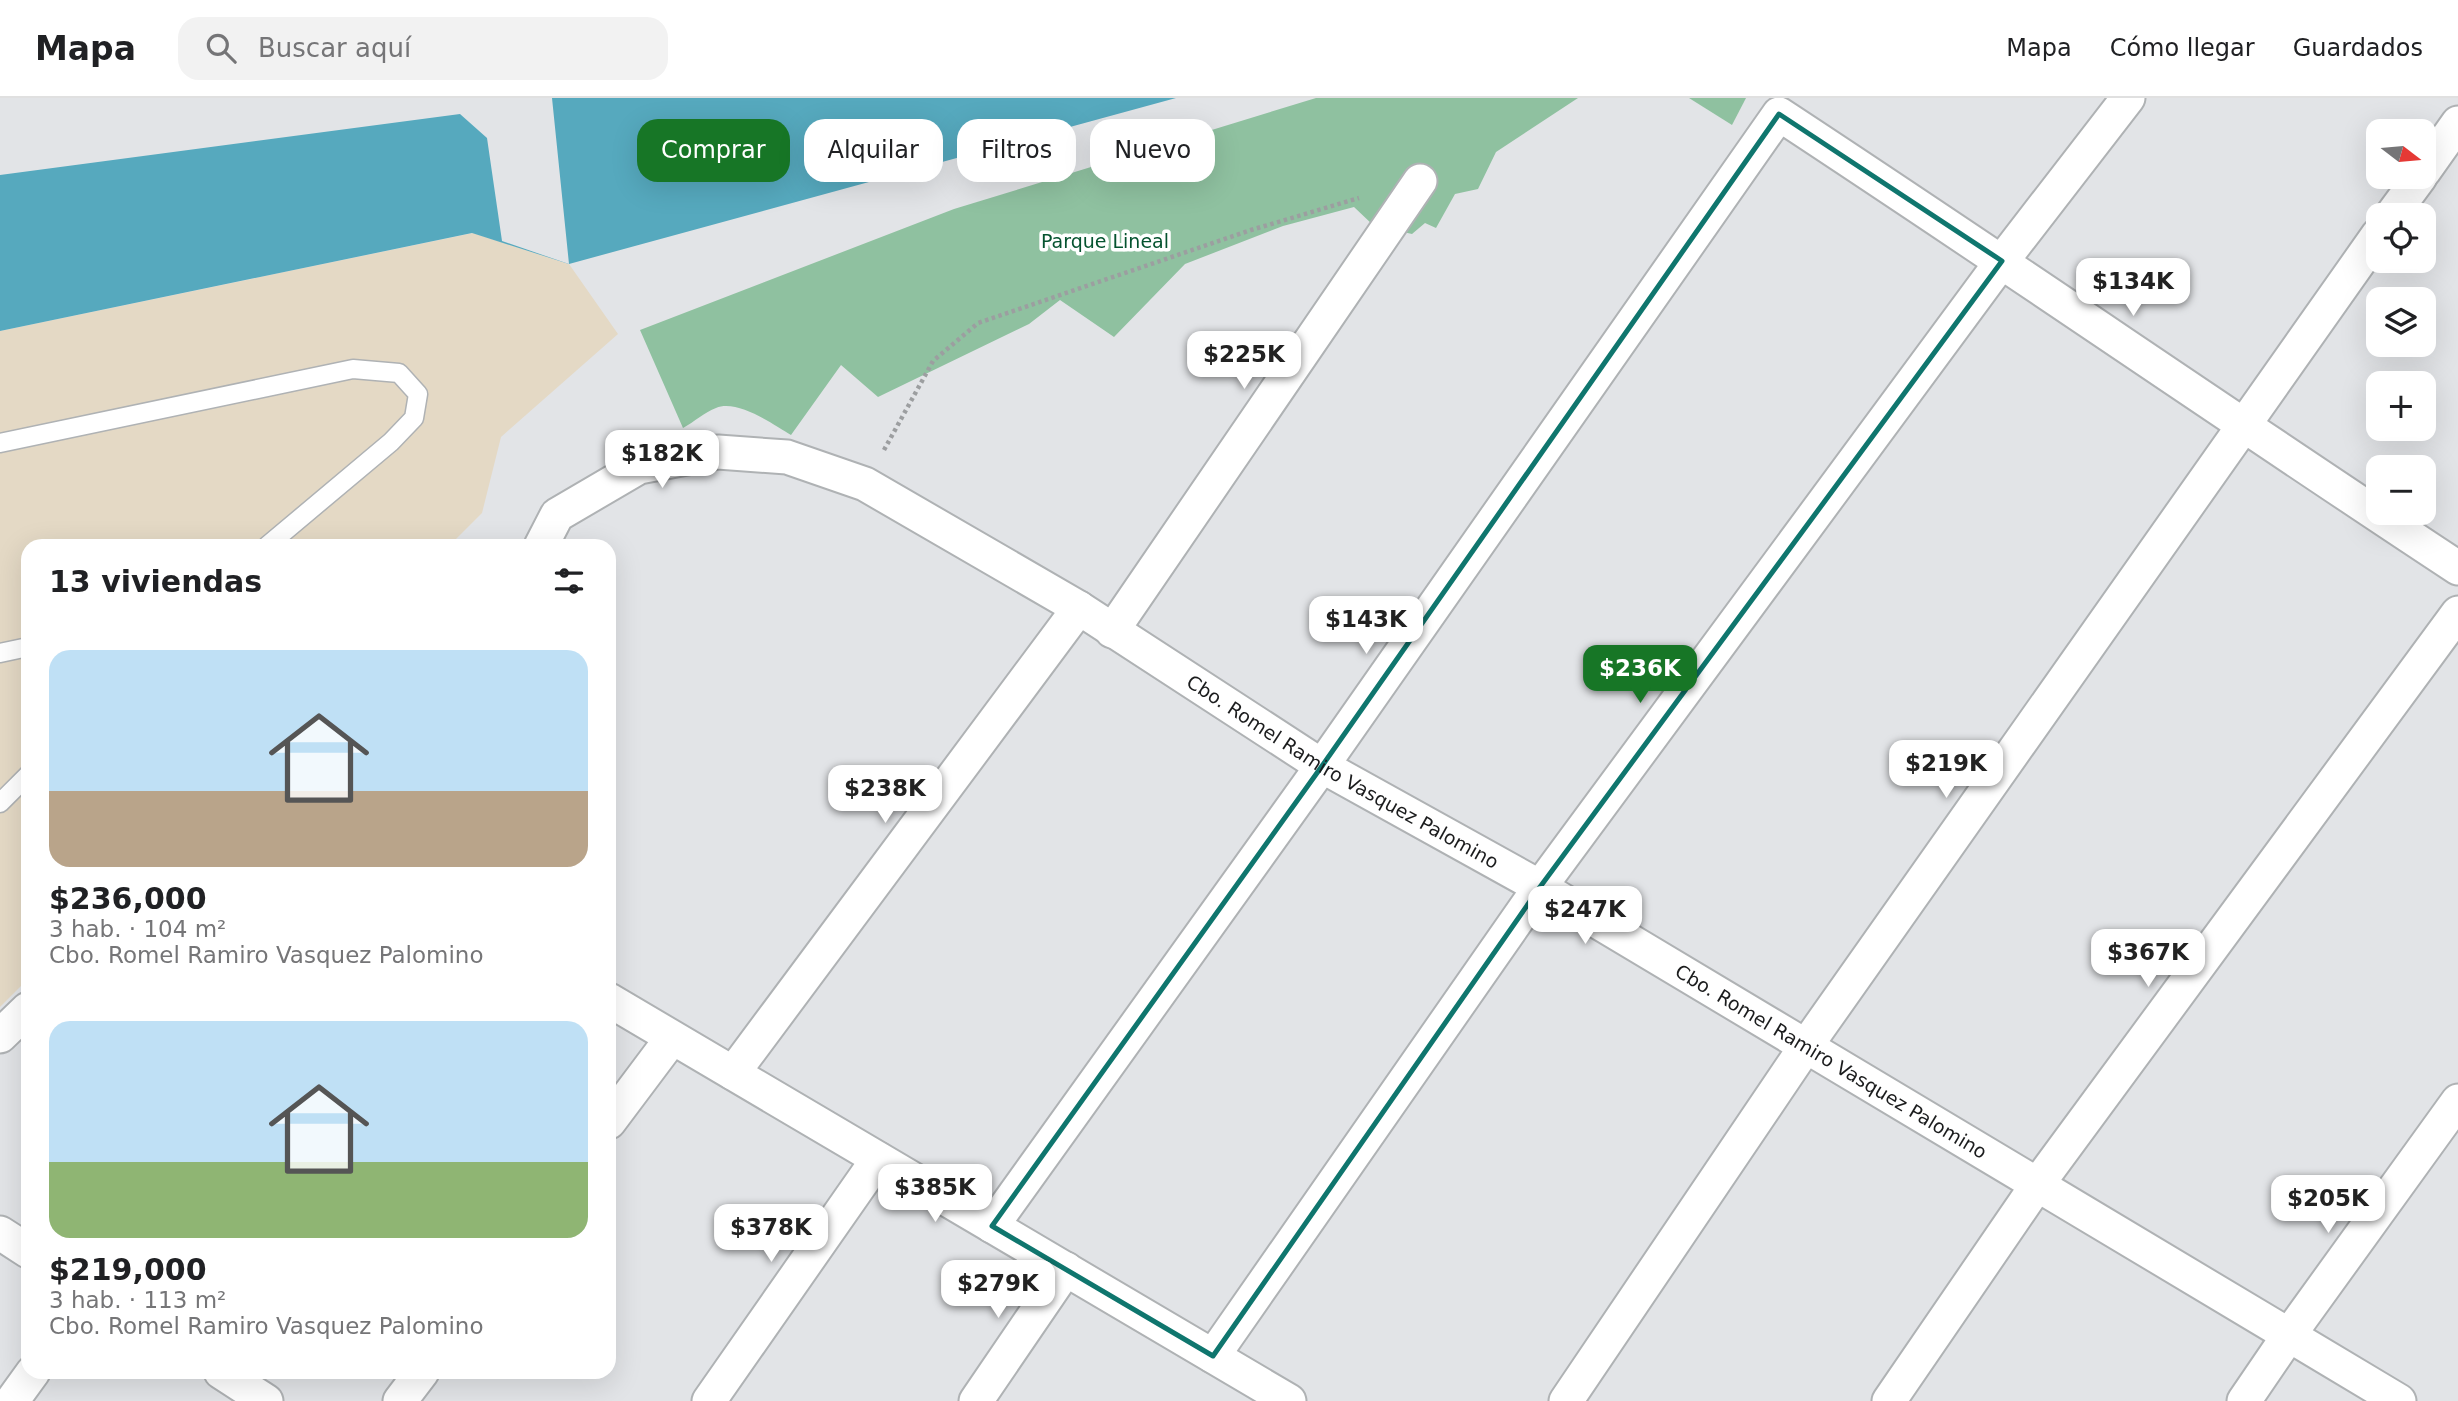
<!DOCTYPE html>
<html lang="es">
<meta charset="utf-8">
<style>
body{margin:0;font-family:"DejaVu Sans",sans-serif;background:#f2f2f2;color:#202124;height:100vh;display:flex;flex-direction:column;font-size:26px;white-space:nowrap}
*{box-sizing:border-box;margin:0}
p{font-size:23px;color:#757577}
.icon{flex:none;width:38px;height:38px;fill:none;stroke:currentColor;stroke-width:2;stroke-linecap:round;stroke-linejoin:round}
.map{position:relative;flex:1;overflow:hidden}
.details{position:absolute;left:21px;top:441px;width:595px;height:840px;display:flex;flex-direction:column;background:#fff;border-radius:21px;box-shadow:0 7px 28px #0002}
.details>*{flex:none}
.hud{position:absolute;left:637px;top:21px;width:665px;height:63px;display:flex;gap:14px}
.needle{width:46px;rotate:106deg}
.controls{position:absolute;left:2366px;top:21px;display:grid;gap:14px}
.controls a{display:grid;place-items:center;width:70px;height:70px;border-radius:14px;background:#fff;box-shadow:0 7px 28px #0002;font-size:35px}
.price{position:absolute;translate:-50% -60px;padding:0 16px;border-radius:14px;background:#fff;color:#222;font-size:23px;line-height:46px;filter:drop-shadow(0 2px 4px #0008)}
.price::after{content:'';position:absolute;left:50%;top:42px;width:21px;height:16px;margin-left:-10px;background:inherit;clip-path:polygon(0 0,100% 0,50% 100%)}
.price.selected{background:#177626;color:#fff}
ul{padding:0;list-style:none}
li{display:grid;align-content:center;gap:14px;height:371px;padding:0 28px}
li span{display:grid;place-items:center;height:217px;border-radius:21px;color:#555}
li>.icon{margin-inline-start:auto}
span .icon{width:126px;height:126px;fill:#fffc;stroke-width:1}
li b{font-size:30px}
h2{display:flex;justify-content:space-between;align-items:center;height:84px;padding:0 28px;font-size:30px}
.chip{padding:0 24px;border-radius:21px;background:#fff;box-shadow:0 7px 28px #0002;font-size:24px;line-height:63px}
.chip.selected{background:#177626;color:#fff}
header{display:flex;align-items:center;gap:42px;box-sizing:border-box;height:98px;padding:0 35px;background:#fff;border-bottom:2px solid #e0e0e0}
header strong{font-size:33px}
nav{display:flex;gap:38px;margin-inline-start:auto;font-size:24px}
.search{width:490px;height:63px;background:#f2f2f2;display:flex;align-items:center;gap:18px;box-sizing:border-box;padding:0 24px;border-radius:21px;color:#757577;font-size:26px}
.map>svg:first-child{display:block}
</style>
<header>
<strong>Mapa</strong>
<div class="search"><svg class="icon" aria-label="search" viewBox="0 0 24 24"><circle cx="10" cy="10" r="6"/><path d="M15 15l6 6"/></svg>Buscar aquí</div>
<nav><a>Mapa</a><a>Cómo llegar</a><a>Guardados</a></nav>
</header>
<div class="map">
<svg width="2458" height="1303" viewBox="0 0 2458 1303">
<rect width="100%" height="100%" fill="#e2e4e7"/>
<path fill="#e4d9c5" d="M 473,135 L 569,166 L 618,236 L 501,339 L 482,415 L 449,448 L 28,448 L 28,881 L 0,909 L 0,233 Z"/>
<g fill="#8fc1a0">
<path d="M 1316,0 L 1578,0 L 1496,54 L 1478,91 L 1455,96 L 1436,130 L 1425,125 L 1412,136 L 1373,127 L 1354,109 L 1283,128 L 1185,166 L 1114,239 L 1060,202 L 1029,226 L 878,299 L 841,267 L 791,337 C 773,326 737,301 716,310 C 705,314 694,324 683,330 L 640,232 L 954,111 Z"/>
<path d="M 1689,0 L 1746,0 L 1732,27 Z"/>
</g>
<path fill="#56a9be" d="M 0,0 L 1176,0 L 569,166 L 472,135 L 0,233 Z"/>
<path fill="#e2e4e7" d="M 0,0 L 552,0 L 569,166 L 502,143 L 487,40 L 460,16 L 0,77 Z"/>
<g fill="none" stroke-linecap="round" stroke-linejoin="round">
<defs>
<g id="lane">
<path d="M 0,345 L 353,271 L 399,275 L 418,296 L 414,320 L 391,344 L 267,448"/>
<path d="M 0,555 L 28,549"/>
<path d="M 0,705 L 28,677"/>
</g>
<g id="street">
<path d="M 2424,73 L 2458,25"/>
<path d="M 2392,117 L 2420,79"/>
<path id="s1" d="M 541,448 L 557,417 L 639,369 L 718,354 L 787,359 L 865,386 L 1079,510 L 1322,668 L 1540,789 L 2399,1303"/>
<path d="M 1112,533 L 1420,83"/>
<path d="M 609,902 L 1289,1303"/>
<path d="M 0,938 L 28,911"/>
<path d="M 733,975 L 1079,510"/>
<path d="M 609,1024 L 672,940"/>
<path d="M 992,1128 L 1322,668 L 1779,16 C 2006,165 2230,320 2458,470"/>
<path d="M 0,1135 L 28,1153"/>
<path d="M 1213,1258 L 1540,789 L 2002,163 L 2128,0"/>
<path d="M 221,1274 L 266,1303"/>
<path d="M 12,1303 L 33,1274"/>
<path d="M 400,1303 L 422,1274"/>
<path d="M 709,1303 L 878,1061"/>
<path d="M 976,1303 L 1066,1171"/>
<path d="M 1566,1303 L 1806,948 L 2378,137"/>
<path d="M 1889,1303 L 2037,1087 L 2458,515"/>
<path d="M 2244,1303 L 2289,1237 L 2458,1003"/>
</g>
</defs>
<use href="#lane" stroke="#afb2b4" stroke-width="21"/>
<use href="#street" stroke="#afb2b4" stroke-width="37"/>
<path stroke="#9c9ea0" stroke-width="4.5" stroke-dasharray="3.5 3.5" stroke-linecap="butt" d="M 884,352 L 933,263 L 978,225 L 1251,132 L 1359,100"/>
<use href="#lane" stroke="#fff" stroke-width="18"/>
<use href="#street" stroke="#fff" stroke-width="33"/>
</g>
<path fill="none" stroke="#0f766e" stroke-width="5" stroke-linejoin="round" d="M 1779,16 L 2002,163 L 1540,789 L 1213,1258 L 992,1128 L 1322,668 Z"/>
<g text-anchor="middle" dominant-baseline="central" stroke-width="7" stroke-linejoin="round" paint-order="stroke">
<g font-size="19" fill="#05532f" stroke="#fff">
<text x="1105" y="143">Parque Lineal</text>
</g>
<g font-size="19" fill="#1b1c1d" stroke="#fff">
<text stroke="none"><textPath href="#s1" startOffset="920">Cbo. Romel Ramiro Vasquez Palomino</textPath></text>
<text stroke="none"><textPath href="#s1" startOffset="1488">Cbo. Romel Ramiro Vasquez Palomino</textPath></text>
</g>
</g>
</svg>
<div class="controls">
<a><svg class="needle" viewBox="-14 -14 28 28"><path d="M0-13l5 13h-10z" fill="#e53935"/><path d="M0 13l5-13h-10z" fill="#757577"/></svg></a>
<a><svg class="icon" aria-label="locate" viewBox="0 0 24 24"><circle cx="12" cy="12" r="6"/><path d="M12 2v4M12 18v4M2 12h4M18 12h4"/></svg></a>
<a><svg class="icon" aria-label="layers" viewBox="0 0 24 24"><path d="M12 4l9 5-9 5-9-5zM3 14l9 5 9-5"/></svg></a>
<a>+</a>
<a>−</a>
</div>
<b class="price" style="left:2133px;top:220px">$134K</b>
<b class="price" style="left:1244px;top:293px">$225K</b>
<b class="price" style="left:662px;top:392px">$182K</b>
<b class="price" style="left:1366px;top:558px">$143K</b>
<b class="price selected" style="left:1640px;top:607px">$236K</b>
<b class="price" style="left:1946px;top:702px">$219K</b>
<b class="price" style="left:885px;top:727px">$238K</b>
<b class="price" style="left:1585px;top:848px">$247K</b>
<b class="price" style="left:2148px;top:891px">$367K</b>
<b class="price" style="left:935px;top:1126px">$385K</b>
<b class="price" style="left:2328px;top:1137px">$205K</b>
<b class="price" style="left:771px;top:1166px">$378K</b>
<b class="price" style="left:998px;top:1222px">$279K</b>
<div class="hud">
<a class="chip selected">Comprar</a>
<a class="chip">Alquilar</a>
<a class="chip">Filtros</a>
<a class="chip">Nuevo</a>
</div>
<section class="details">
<h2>13 viviendas<svg class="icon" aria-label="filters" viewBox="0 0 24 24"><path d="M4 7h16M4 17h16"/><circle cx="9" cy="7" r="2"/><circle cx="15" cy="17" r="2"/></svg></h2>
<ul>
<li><span style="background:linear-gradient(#bfe0f5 65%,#b9a48a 0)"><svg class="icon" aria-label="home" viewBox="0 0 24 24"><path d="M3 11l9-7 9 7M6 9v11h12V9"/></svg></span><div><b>$236,000</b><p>3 hab. · 104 m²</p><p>Cbo. Romel Ramiro Vasquez Palomino</p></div></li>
<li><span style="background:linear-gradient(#bfe0f5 65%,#8fb573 0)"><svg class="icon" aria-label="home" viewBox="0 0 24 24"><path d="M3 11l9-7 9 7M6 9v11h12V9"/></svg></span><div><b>$219,000</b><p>3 hab. · 113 m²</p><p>Cbo. Romel Ramiro Vasquez Palomino</p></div></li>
</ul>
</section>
</div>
